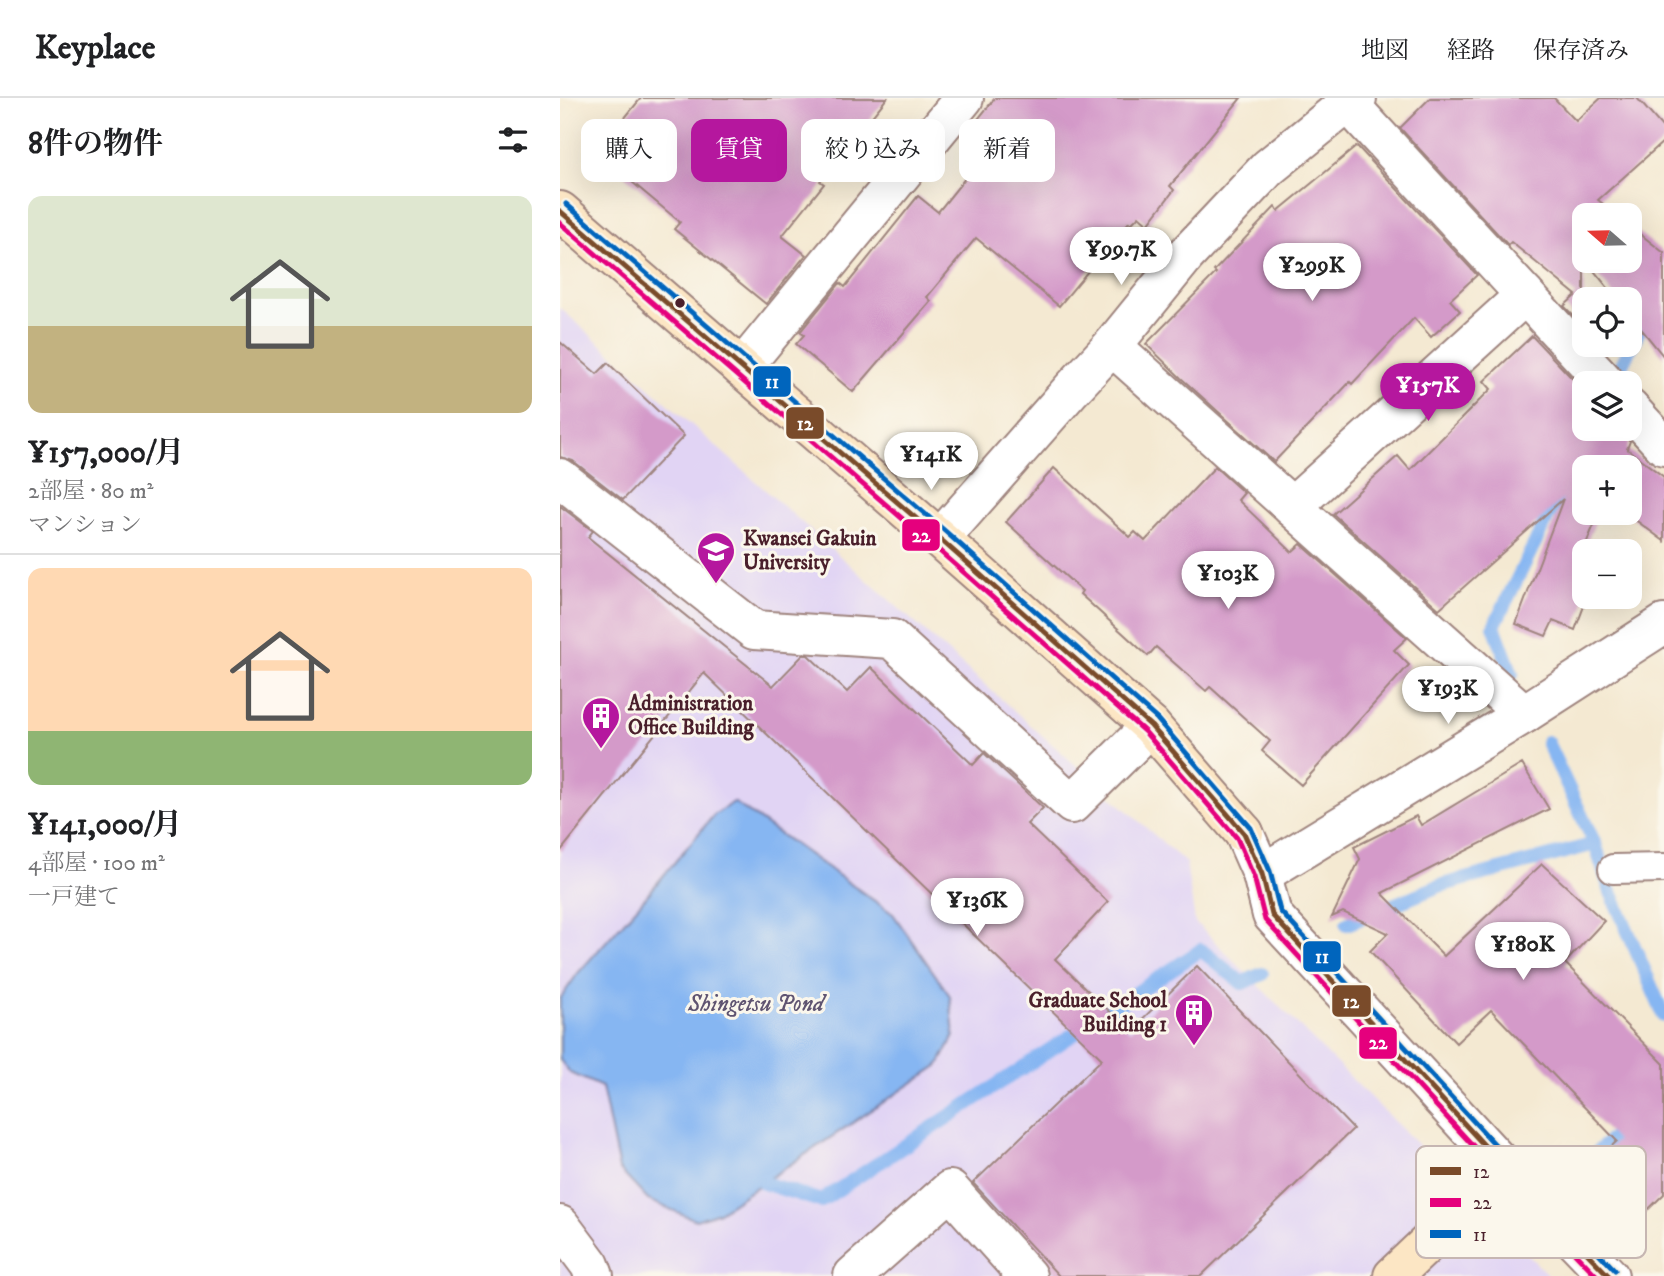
<!DOCTYPE html>
<html lang="ja">
<meta charset="utf-8">
<style>
body{margin:0;font-family:"IM FELL DW Pica","Noto Serif JP",serif;background:#f2f2f2;color:#202124;height:100vh;display:flex;flex-direction:column;font-size:26px;white-space:nowrap}
*{box-sizing:border-box;margin:0}
p{font-size:23px;color:#757577}
.icon{flex:none;width:38px;height:38px;fill:none;stroke:currentColor;stroke-width:2;stroke-linecap:round;stroke-linejoin:round}
.map{position:relative;flex:1;overflow:hidden}
.panel{display:flex;flex-direction:column;background:#fff;width:560px}
.panel>*{flex:none}
.guide{position:absolute;left:21px;top:21px;width:665px;height:63px;display:flex;gap:14px}
.needle{width:46px;rotate:290deg}
.buttons{position:absolute;left:1012px;top:105px;display:grid;gap:14px}
.buttons a{display:grid;place-items:center;width:70px;height:70px;border-radius:14px;background:#fff;box-shadow:0 7px 28px #0002;font-size:35px}
.price{position:absolute;translate:-50% -60px;padding:0 16px;border-radius:24px;background:#fff;color:#222;font-size:23px;line-height:46px;filter:drop-shadow(0 2px 4px #0008)}
.price::after{content:'';position:absolute;left:50%;top:42px;width:21px;height:16px;margin-left:-10px;background:inherit;clip-path:polygon(0 0,100% 0,50% 100%)}
.price.active{background:#b5179e;color:#fff}
ul{padding:0;list-style:none}
li{display:grid;align-content:center;gap:14px;height:371px;padding:0 28px}
li+li{border-top:2px solid #e0e0e0}
li span{display:grid;place-items:center;height:217px;border-radius:14px;color:#555}
li>.icon{margin-inline-start:auto}
span .icon{width:126px;height:126px;fill:#fffc;stroke-width:1}
li b{font-size:30px}
h2{display:flex;justify-content:space-between;align-items:center;height:84px;padding:0 28px;font-size:30px}
.pill{padding:0 24px;border-radius:14px;background:#fff;box-shadow:0 7px 28px #0002;font-size:24px;line-height:63px}
.pill.active{background:#b5179e;color:#fff}
header{display:flex;align-items:center;gap:42px;box-sizing:border-box;height:98px;padding:0 35px;background:#fff;border-bottom:2px solid #e0e0e0}
header strong{font-size:33px}
nav{display:flex;gap:38px;margin-inline-start:auto;font-size:24px}
main{display:flex;flex:1;min-height:0}
.map>svg:first-child{display:block}
</style>
<header>
<strong>Keyplace</strong>
<nav><a>地図</a><a>経路</a><a>保存済み</a></nav>
</header>
<main>
<section class="panel">
<h2>8件の物件<svg class="icon" aria-label="filters" viewBox="0 0 24 24"><path d="M4 7h16M4 17h16"/><circle cx="9" cy="7" r="2"/><circle cx="15" cy="17" r="2"/></svg></h2>
<ul>
<li><span style="background:linear-gradient(#dfe7d0 60%,#c2b280 0)"><svg class="icon" aria-label="home" viewBox="0 0 24 24"><path d="M3 11l9-7 9 7M6 9v11h12V9"/></svg></span><div><b>¥157,000/月</b><p>2部屋 · 80 m²</p><p>マンション</p></div></li>
<li><span style="background:linear-gradient(#ffd9b3 75%,#8fb573 0)"><svg class="icon" aria-label="home" viewBox="0 0 24 24"><path d="M3 11l9-7 9 7M6 9v11h12V9"/></svg></span><div><b>¥141,000/月</b><p>4部屋 · 100 m²</p><p>一戸建て</p></div></li>
</ul>
</section>
<div class="map">
<svg width="1104" height="1178" viewBox="0 0 1104 1178">
<rect width="100%" height="100%" fill="#fbf7ec"/>
<filter id="ink" filterUnits="userSpaceOnUse"><feTurbulence type="fractalNoise" baseFrequency=".0143" numOctaves="2"/><feDisplacementMap in="SourceGraphic" scale="14" xChannelSelector="R" yChannelSelector="G"/><feConvolveMatrix kernelMatrix="1 2 1 2 8 2 1 2 1" color-interpolation-filters="sRGB"/></filter>
<filter id="wash" filterUnits="userSpaceOnUse"><feTurbulence type="fractalNoise" baseFrequency=".00686" numOctaves="4" result="noise"/><feDisplacementMap in="SourceGraphic" scale="28" xChannelSelector="R" yChannelSelector="G"/><feGaussianBlur stdDeviation="1.57" result="paint"/><feColorMatrix in="noise" values="0 0 0 0 0 0 0 0 0 0 0 0 0 0 0 0 0 1.4 0 .05"/><feComposite in="paint" operator="in"/></filter>
<g filter="url(#wash)">
<rect width="100%" height="100%" fill="#f4e9d2"/>
<path fill="#e1d4f4" d="M 0,210 L 626,765 L 635,824 L 989,1178 L 0,1178 Z"/>
<path fill="#86b6f2" stroke="#686a8e" stroke-width="2" d="M 174,704 L 333,816 L 390,898 L 394,938 L 379,967 L 159,1114 L 136,1122 L 88,1102 L 59,1071 L 42,989 L 10,975 L 0,962 L 0,901 L 18,875 L 84,801 L 154,717 Z"/>
<g fill="none" stroke-linecap="round" stroke-linejoin="round">
<g stroke="#86b6f2" stroke-width="14">
<path d="M 1060,270 L 1088,215"/>
<path d="M 952,576 L 934,528 L 999,396"/>
<path d="M 1035,746 L 1051,794 L 1104,918"/>
<path d="M 787,826 L 879,788 L 1035,746 L 987,644"/>
<path d="M 1008,1081 L 1066,1028"/>
<path d="M 204,1085 L 261,1103 L 641,852 L 682,885 L 702,876"/>
</g>
</g>
<g id="blocks">
<g fill="#d49ac9">
<path d="M 81,0 L 327,0 L 260,83 L 264,86 L 222,138 L 246,157 L 206,206 L 114,131 L 120,124 L 53,68 L 62,57 L 46,43 Z"/>
<path d="M 435,0 L 681,0 L 610,88 L 614,92 L 588,126 L 579,118 L 571,126 L 569,124 L 499,208 L 416,140 L 367,199 L 371,203 L 293,294 L 236,246 L 244,237 L 240,234 L 280,185 L 285,189 L 358,98 L 378,114 L 435,43 L 414,26 Z"/>
<path d="M 870,0 L 994,0 L 1016,23 L 1041,0 L 1077,0 L 1104,31 L 1104,43 L 1038,102 L 1057,117 L 1024,117 L 1024,229 L 1004,208 L 1016,197 L 951,144 L 948,147 L 840,30 Z"/>
<path d="M 797,48 L 917,177 L 890,202 L 900,213 L 871,239 L 854,220 L 792,286 L 790,284 L 714,364 L 621,280 L 586,246 L 656,175 L 654,173 L 715,109 L 718,113 Z"/>
<path d="M 1069,127 L 1104,155 L 1104,259 L 1069,216 L 1069,201 L 1057,201 L 1026,163 L 1069,163 Z"/>
<path d="M 972,238 L 1024,293 L 1024,331 L 1058,331 L 1070,343 L 1067,351 L 1104,379 L 1104,443 L 1066,415 L 1069,415 L 1069,369 L 1024,369 L 1024,415 L 1039,415 L 1024,451 L 1024,508 L 1015,532 L 993,523 L 986,538 L 956,526 L 1003,401 L 879,511 L 773,416 L 838,358 L 850,372 L 931,291 L 924,283 Z"/>
<path d="M 0,244 L 37,276 L 48,265 L 124,338 L 63,402 L 13,363 L 0,359 Z"/>
<path d="M 655,369 L 684,395 L 678,402 L 732,454 L 741,446 L 847,540 L 834,552 L 849,567 L 741,687 L 702,653 L 710,643 L 650,589 L 646,593 L 596,549 L 588,558 L 520,496 L 522,493 L 446,424 L 494,370 L 570,439 L 575,434 L 585,443 Z"/>
<path d="M 0,408 L 33,433 L 28,439 L 213,588 L 243,557 L 248,557 L 287,594 L 311,569 L 413,667 L 424,655 L 483,710 L 467,726 L 548,804 L 495,861 L 570,933 L 637,868 L 793,1031 L 641,1178 L 499,1178 L 413,1085 L 542,961 L 144,575 L 0,754 Z"/>
<path d="M 962,666 L 989,711 L 822,795 L 884,858 L 982,766 L 1044,823 L 1005,865 L 1104,966 L 1104,1096 L 1067,1132 L 1018,1080 L 1057,1043 L 931,912 L 896,945 L 810,853 L 828,835 L 783,814 L 772,819 L 800,761 L 794,749 L 856,718 L 861,727 Z"/>
</g>
</g>
</g>
<g filter="url(#ink)">
<use href="#blocks" fill-opacity="0" stroke="#9f847e" stroke-width="2"/>
<g fill="none" stroke-linecap="round" stroke-linejoin="round">
<defs>
<path id="lane" d="M 1053,771 L 1104,770"/>
<g id="street">
<path d="M 788,5 L 1046,285"/>
<path d="M 552,248 L 964,616"/>
<path d="M 182,270 L 404,0"/>
<path d="M 1069,310 L 1104,348"/>
<path d="M 0,380 L 194,532 L 332,541 L 512,706 L 591,628"/>
<path d="M 732,409 L 965,197"/>
<path d="M 380,441 L 511,292 L 552,248 L 626,157 L 708,70 L 788,5 L 797,0"/>
<path d="M 684,735 L 702,776 L 712,817 L 946,1071 L 1049,1178"/>
<path d="M 702,776 L 964,616 L 1104,526"/>
<path d="M 0,1127 L 30,1167 L 34,1178"/>
<path d="M 293,1178 L 390,1092 L 467,1178"/>
</g>
<g id="secondary">
<path d="M 0,113 L 380,441 L 591,628 L 684,735"/>
<path d="M 833,1178 L 946,1071"/>
</g>
</defs>
<use href="#lane" stroke="#9f847e" stroke-width="32"/>
<use href="#street" stroke="#9f847e" stroke-width="42"/>
<use href="#secondary" stroke="#9f847e" stroke-width="42"/>
<use href="#lane" stroke="#fff" stroke-width="28"/>
<use href="#street" stroke="#fff" stroke-width="38"/>
<use href="#secondary" stroke="#fce6c4" stroke-width="38"/>
<defs>
<path id="bus-1" d="M 0,113 L 380,441 L 591,628 L 684,735 L 702,776 L 712,817 L 946,1071 L 1049,1178"/>
<path id="bus-2" d="M 0,125 L 374,448 L 585,634 L 677,740 L 694,779 L 705,822 L 940,1077 L 1037,1178"/>
<path id="bus-3" d="M 6,106 L 386,434 L 597,621 L 691,730 L 710,773 L 720,813 L 952,1065 L 1055,1172"/>
</defs>
<use href="#bus-1" stroke="#fbf7ec" stroke-width="10"/>
<use href="#bus-2" stroke="#fbf7ec" stroke-width="10"/>
<use href="#bus-3" stroke="#fbf7ec" stroke-width="10"/>
<use href="#bus-1" stroke="#7a4b2a" stroke-width="5"/>
<use href="#bus-2" stroke="#e5007d" stroke-width="5"/>
<use href="#bus-3" stroke="#0065bd" stroke-width="5"/>
</g>
</g>
<defs>
<symbol id="university-pin" viewBox="-11 -11 22 30"><path d="M0 17L-7.5 6A9.5 9.5 0 1 1 7.5 6Z" fill="#b5179e" stroke="#fbf7ec"/><path d="M0-5L7-2L0 1L-7-2ZM-4 1L0 2.5L4 1V4Q0 6-4 4Z" fill="#fff"/></symbol>
<symbol id="building-pin" viewBox="-11 -11 22 30"><path d="M0 17L-7.5 6A9.5 9.5 0 1 1 7.5 6Z" fill="#b5179e" stroke="#fbf7ec"/><path d="M-4-6H4V6H1V3H-1V6H-4ZM-2.5-4.3h1.7v1.8h-1.7ZM.8-4.3h1.7v1.8H.8ZM-2.5-1h1.7V.8h-1.7ZM.8-1h1.7V.8H.8Z" fill="#fff"/></symbol>
</defs>
<g fill-rule="evenodd">
<use href="#university-pin" x="134" y="431" width="44" height="60"/>
<use href="#building-pin" x="19" y="596" width="44" height="60"/>
<use href="#building-pin" x="612" y="893" width="44" height="60"/>
</g>
<circle fill="#4a1f2b" stroke="#fbf7ec" stroke-width="2.5" cx="120" cy="205" r="6"/>
<g text-anchor="middle" dominant-baseline="central" stroke-width="6" stroke-linejoin="round" paint-order="stroke">
<g font-size="21" font-weight="bold" fill="#4a1f2b" stroke="#fbf7ec" text-anchor="start">
<text x="183" y="441">Kwansei Gakuin<tspan x="183" dy="24">University</tspan></text>
<text x="68" y="606">Administration<tspan x="68" dy="24">Office Building</tspan></text>
<text x="607" y="903" text-anchor="end">Graduate School<tspan x="607" dy="24">Building 1</tspan></text>
</g>
<g font-size="23" font-style="italic" fill="#5f5471" stroke="#fbf7ec">
<text x="196" y="906">Shingetsu Pond</text>
</g>
</g>
<rect x="856" y="1048" width="230" height="112" rx="10" fill="#fbf7ec" stroke="#c6b6b2" stroke-width="2"/>
<rect x="870" y="1069" width="31" height="8" fill="#7a4b2a"/>
<rect x="870" y="1100" width="31" height="9" fill="#e5007d"/>
<rect x="870" y="1132" width="31" height="8" fill="#0065bd"/>
<g font-size="19" fill="#4a1f2b">
<text x="913" y="1080">12</text>
<text x="913" y="1111">22</text>
<text x="913" y="1143">11</text>
</g>
<g stroke="#fbf7ec" stroke-width="2.5">
<rect x="192" y="267" width="40" height="33" rx="7" fill="#0065bd"/>
<rect x="225" y="308" width="40" height="34" rx="7" fill="#7a4b2a"/>
<rect x="341" y="420" width="40" height="34" rx="7" fill="#e5007d"/>
<rect x="742" y="842" width="40" height="33" rx="7" fill="#0065bd"/>
<rect x="771" y="886" width="41" height="34" rx="7" fill="#7a4b2a"/>
<rect x="798" y="928" width="40" height="34" rx="7" fill="#e5007d"/>
</g>
<g font-size="19" text-anchor="middle" font-weight="bold" fill="#fff">
<text x="212" y="290">11</text>
<text x="245" y="332">12</text>
<text x="361" y="444">22</text>
<text x="762" y="865">11</text>
<text x="791" y="910">12</text>
<text x="818" y="951">22</text>
</g>
</svg>
<div class="buttons">
<a><svg class="needle" viewBox="-14 -14 28 28"><path d="M0-13l5 13h-10z" fill="#e53935"/><path d="M0 13l5-13h-10z" fill="#757577"/></svg></a>
<a><svg class="icon" aria-label="locate" viewBox="0 0 24 24"><circle cx="12" cy="12" r="6"/><path d="M12 2v4M12 18v4M2 12h4M18 12h4"/></svg></a>
<a><svg class="icon" aria-label="layers" viewBox="0 0 24 24"><path d="M12 4l9 5-9 5-9-5zM3 14l9 5 9-5"/></svg></a>
<a>+</a>
<a>−</a>
</div>
<b class="price" style="left:561px;top:189px">¥99.7K</b>
<b class="price" style="left:752px;top:205px">¥299K</b>
<b class="price active" style="left:868px;top:325px">¥157K</b>
<b class="price" style="left:371px;top:394px">¥141K</b>
<b class="price" style="left:668px;top:513px">¥103K</b>
<b class="price" style="left:888px;top:628px">¥193K</b>
<b class="price" style="left:417px;top:840px">¥136K</b>
<b class="price" style="left:963px;top:884px">¥180K</b>
<div class="guide">
<a class="pill">購入</a>
<a class="pill active">賃貸</a>
<a class="pill">絞り込み</a>
<a class="pill">新着</a>
</div>
</div>
</main>
